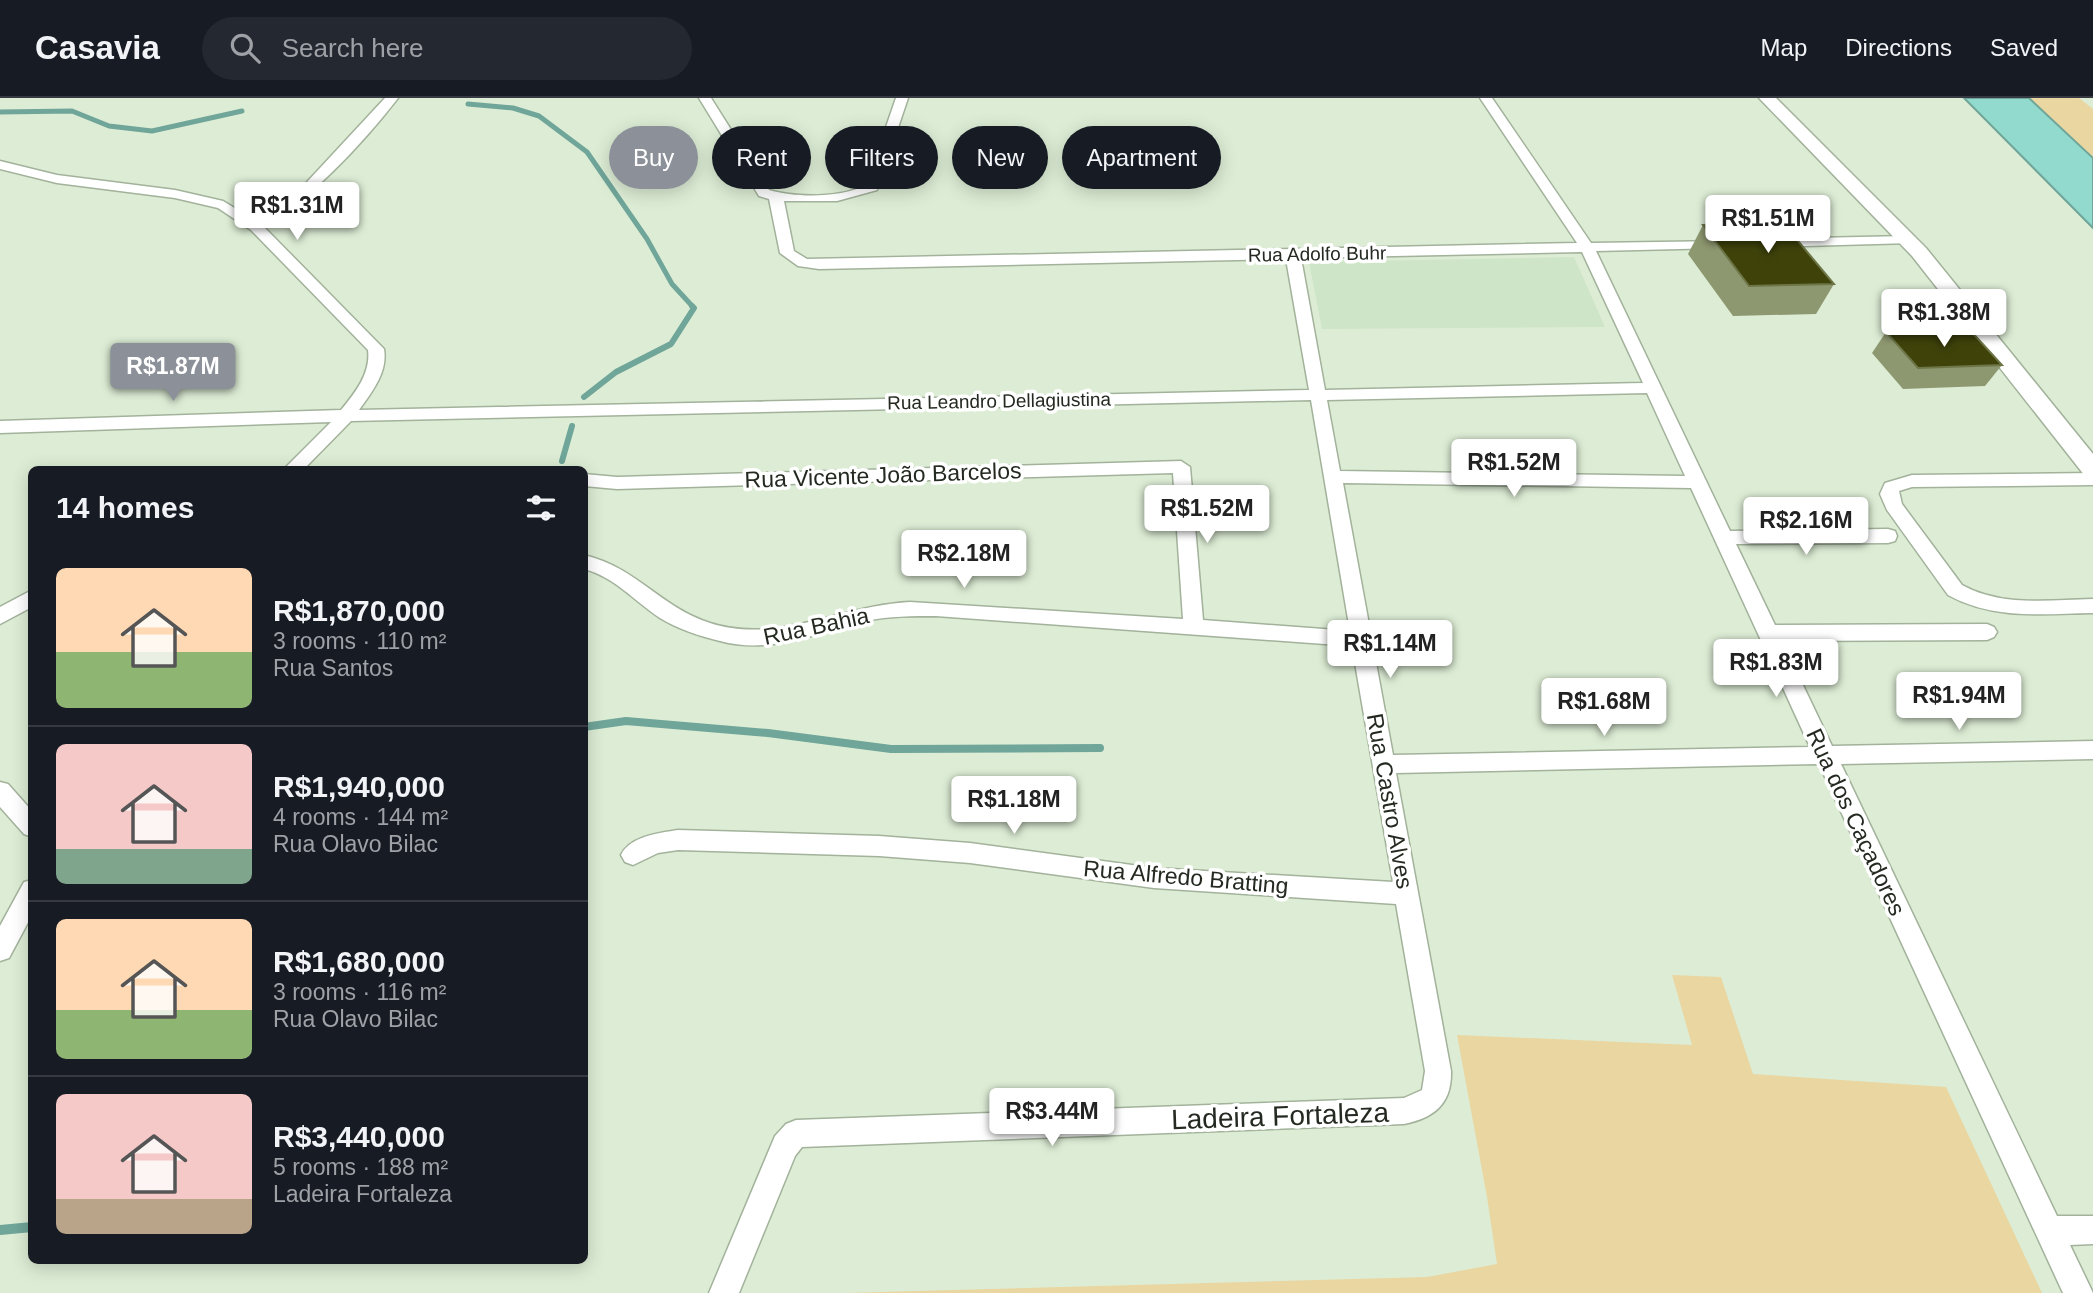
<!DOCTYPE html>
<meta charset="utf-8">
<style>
body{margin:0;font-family:Helvetica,sans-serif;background:#242831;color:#f1f3f6;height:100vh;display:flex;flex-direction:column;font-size:26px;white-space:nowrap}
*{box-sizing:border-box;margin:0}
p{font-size:23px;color:#9ea1a6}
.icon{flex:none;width:38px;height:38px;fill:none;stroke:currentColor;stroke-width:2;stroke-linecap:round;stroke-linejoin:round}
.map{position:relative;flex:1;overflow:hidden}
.sheet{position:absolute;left:28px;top:368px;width:560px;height:798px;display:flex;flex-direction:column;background:#171b24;border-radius:10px;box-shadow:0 4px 18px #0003}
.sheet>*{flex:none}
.hud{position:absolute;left:609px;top:28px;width:665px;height:63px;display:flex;gap:14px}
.price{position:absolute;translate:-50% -60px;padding:0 16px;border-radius:7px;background:#fff;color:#222;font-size:23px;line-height:46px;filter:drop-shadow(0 2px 4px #0008)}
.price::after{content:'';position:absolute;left:50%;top:42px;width:21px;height:16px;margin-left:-10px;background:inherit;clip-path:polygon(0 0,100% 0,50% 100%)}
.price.selected{background:#8c9099;color:#fff}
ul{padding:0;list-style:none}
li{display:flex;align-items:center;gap:21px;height:175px;padding:0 28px}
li+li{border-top:2px solid #363941}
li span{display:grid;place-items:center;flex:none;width:196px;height:140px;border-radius:10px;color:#555}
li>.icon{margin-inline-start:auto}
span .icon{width:84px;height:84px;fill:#fffc;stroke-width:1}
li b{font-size:30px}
h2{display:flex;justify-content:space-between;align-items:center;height:84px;padding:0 28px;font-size:30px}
.pill{padding:0 24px;border-radius:32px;background:#171b24;box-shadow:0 4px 18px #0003;font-size:24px;line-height:63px}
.pill.selected{background:#8c9099;color:#fff}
header{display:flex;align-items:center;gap:42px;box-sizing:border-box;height:98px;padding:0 35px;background:#171b24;border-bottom:2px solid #363941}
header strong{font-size:33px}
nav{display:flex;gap:38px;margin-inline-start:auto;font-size:24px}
.search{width:490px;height:63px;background:#242831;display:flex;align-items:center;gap:18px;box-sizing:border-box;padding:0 24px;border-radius:38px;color:#9ea1a6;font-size:26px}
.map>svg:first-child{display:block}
</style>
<header>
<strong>Casavia</strong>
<div class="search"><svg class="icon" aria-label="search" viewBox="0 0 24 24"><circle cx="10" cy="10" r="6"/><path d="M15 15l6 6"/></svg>Search here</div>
<nav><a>Map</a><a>Directions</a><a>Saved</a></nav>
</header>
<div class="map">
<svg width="2093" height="1195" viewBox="0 0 2093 1195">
<rect width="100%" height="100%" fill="#ddedd5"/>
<path fill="#cfe5c7" d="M 1574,159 L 1605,229 L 1322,231 L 1309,164 Z"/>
<g fill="#e9d6a1">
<path d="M 2029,0 L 2079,0 L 2093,11 L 2093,61 Z"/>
<path d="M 1672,877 L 1721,879 L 1753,976 L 1946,989 L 2042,1195 L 844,1195 L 1427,1179 L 1497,1166 L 1487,1099 L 1457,937 L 1692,947 Z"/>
</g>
<path fill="#91dacd" stroke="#70a599" stroke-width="2" d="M 1964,0 L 2029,0 L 2093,60 L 2093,130 Z"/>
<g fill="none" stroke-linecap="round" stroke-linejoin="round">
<g stroke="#70a599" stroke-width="5">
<path d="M 468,6 L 513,10 L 539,18 L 587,54 L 647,141 L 672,186 L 694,210"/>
<path d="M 0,14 L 72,13 L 109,28 L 152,33 L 242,13"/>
</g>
<g stroke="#70a599" stroke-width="6">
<path d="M 584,299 L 616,274 L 671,246 L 694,210 L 692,208"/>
<path d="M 562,363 L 572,328"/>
</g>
<path stroke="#70a599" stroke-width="8" d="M 584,629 L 626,623 L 768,635 L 891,651 L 1100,650"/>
<path stroke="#70a599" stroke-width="10" d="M 0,1132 L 32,1129"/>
<defs>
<g id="street">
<path d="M 385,0 L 398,0 C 360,49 315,95 265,130 L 384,251 C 388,274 372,294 359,312 L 1309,292 L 1286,161 L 819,171 L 798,168 L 780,155 L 769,101 L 759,98 L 699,0 L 711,0 L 769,92 C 796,100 841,100 866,87 L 896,0 L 908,0 L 877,92 L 837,103 L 784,103 L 794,153 L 807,161 L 1577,145 L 1480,0 L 1492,0 L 1591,145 L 1726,143 L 1728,146 L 1726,149 L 1721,150 L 1596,153 L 1730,433 L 1888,431 L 1895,433 L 1897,438 L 1895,443 L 1888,445 L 1736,446 L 1775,527 L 1987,526 L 1994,529 L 1997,534 L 1994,539 L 1987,542 L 1782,543 L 1832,648 L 2093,643 L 2093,661 L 1841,666 L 2057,1118 L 2093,1118 L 2093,1146 L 2070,1147 L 2093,1195 L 2063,1195 L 1819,666 L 1396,675 L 1451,973 C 1452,1006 1434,1020 1404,1026 L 802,1049 L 795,1058 L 739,1195 L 709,1195 L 775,1038 L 786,1026 L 796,1022 L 1404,1000 L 1422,992 L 1425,973 L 1396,806 L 1154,790 L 970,765 L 879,758 L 678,752 L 658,755 L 633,767 L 625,764 L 621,757 C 630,738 659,735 678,732 L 879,738 L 970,745 L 1154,770 L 1393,784 L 1352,548 L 936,518 C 913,518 889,518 867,523 C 817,534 771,557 720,543 C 699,538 678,531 660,520 C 634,503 615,479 584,471 L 584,457 C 638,470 660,509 710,525 C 778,547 842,507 910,504 L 1183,521 L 1173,375 L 617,391 L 584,388 L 584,376 L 617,379 L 1181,363 L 1190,369 L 1203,522 L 1350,533 L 1311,302 L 351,323 L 304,371 L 284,371 L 331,324 L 0,335 L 0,323 L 341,312 C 355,295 371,275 368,252 L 251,132 L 218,110 L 175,100 L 57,85 L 0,71 L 0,63 L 57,77 L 175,92 L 223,103 L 256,123 L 292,98 L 307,84 ZM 1582,154 L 1643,285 L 1325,292 L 1301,160 ZM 1647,295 L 1685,378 L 1340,373 L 1327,302 ZM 1343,385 L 1691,390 L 1810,649 L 1393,657 Z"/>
<path d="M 1907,138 L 1914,142 L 1912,145 L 1771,149 L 1764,145 L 1771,141 Z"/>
<path d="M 2093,375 L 2093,387 L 1912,389 L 1899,393 L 1902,406 L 1962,487 C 2002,509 2049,502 2093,501 L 2093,515 C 2043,516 1993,522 1948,497 L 1887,412 L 1880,396 L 1885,385 L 1912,377 Z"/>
<path d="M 32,492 L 32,509 L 0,526 L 0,509 Z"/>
<path d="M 0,684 L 8,686 L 32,713 L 32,739 L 24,736 L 0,709 Z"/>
<path d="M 32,782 L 32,817 L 9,860 L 0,863 L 0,828 L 24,784 Z"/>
</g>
<path id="secondary" d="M 1759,0 L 1776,0 L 1926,150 L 2093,356 L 2093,380 L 2085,378 L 1912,158 Z"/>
</defs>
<use href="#street" stroke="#a2b29b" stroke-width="3"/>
<use href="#secondary" stroke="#a2b29b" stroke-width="3"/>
<use href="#street" fill="#fff" fill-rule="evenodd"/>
<use href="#secondary" fill="#fff" fill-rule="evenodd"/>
</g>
<g fill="#8e9870">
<path d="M 1703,127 L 1834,186 L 1816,216 L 1733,218 L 1688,156 Z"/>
<path d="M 1886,234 L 2002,267 L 1985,288 L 1903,291 L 1872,255 Z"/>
</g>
<g fill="#3f430a" stroke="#6e7647" stroke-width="2">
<path d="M 1783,125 L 1834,186 L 1749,188 L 1703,127 Z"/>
<path d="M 1969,231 L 2002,267 L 1918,270 L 1886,234 Z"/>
</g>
<g text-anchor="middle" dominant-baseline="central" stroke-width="7" stroke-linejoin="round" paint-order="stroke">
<g font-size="19" fill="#242a21" stroke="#fff">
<text transform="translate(1317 156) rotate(-1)">Rua Adolfo Buhr</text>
<text transform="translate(999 303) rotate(-1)">Rua Leandro Dellagiustina</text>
</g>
<g font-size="23" fill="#242a21" stroke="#fff">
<text transform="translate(883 377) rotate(-2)">Rua Vicente João Barcelos</text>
<text transform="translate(816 528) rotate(-12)">Rua Bahia</text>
<text transform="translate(1390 703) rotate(80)">Rua Castro Alves</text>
<text transform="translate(1856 724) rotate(65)">Rua dos Caçadores</text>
<text transform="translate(1186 779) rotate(5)">Rua Alfredo Bratting</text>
</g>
<g font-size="28" fill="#242a21" stroke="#fff">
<text transform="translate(1280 1018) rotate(-2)">Ladeira Fortaleza</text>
</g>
</g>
</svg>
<b class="price" style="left:297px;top:144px">R$1.31M</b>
<b class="price" style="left:1768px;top:157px">R$1.51M</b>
<b class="price" style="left:1944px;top:251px">R$1.38M</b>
<b class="price selected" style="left:173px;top:305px">R$1.87M</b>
<b class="price" style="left:1514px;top:401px">R$1.52M</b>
<b class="price" style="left:1207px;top:447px">R$1.52M</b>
<b class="price" style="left:1806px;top:459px">R$2.16M</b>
<b class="price" style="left:964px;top:492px">R$2.18M</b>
<b class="price" style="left:1390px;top:582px">R$1.14M</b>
<b class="price" style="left:1776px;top:601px">R$1.83M</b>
<b class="price" style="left:1959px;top:634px">R$1.94M</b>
<b class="price" style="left:1604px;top:640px">R$1.68M</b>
<b class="price" style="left:1014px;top:738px">R$1.18M</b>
<b class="price" style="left:1052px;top:1050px">R$3.44M</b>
<div class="hud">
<a class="pill selected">Buy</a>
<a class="pill">Rent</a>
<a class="pill">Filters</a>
<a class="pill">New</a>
<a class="pill">Apartment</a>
</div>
<section class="sheet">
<h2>14 homes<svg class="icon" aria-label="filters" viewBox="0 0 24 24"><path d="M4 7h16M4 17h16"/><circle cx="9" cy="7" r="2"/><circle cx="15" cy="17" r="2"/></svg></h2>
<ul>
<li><span style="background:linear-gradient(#ffd9b3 60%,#8fb573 0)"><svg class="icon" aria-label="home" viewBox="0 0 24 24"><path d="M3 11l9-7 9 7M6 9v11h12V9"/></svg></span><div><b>R$1,870,000</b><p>3 rooms · 110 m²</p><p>Rua Santos</p></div></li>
<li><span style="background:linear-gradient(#f6c9c9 75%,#7fa58c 0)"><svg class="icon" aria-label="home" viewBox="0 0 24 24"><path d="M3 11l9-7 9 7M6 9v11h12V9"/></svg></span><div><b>R$1,940,000</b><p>4 rooms · 144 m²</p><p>Rua Olavo Bilac</p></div></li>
<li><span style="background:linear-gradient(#ffd9b3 65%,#8fb573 0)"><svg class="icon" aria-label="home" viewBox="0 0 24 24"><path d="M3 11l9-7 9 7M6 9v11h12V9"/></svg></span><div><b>R$1,680,000</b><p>3 rooms · 116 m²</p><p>Rua Olavo Bilac</p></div></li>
<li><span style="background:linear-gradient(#f6c9c9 75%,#b9a48a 0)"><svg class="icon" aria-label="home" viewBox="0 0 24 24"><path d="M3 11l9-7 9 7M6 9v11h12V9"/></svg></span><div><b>R$3,440,000</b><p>5 rooms · 188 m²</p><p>Ladeira Fortaleza</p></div></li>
</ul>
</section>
</div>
